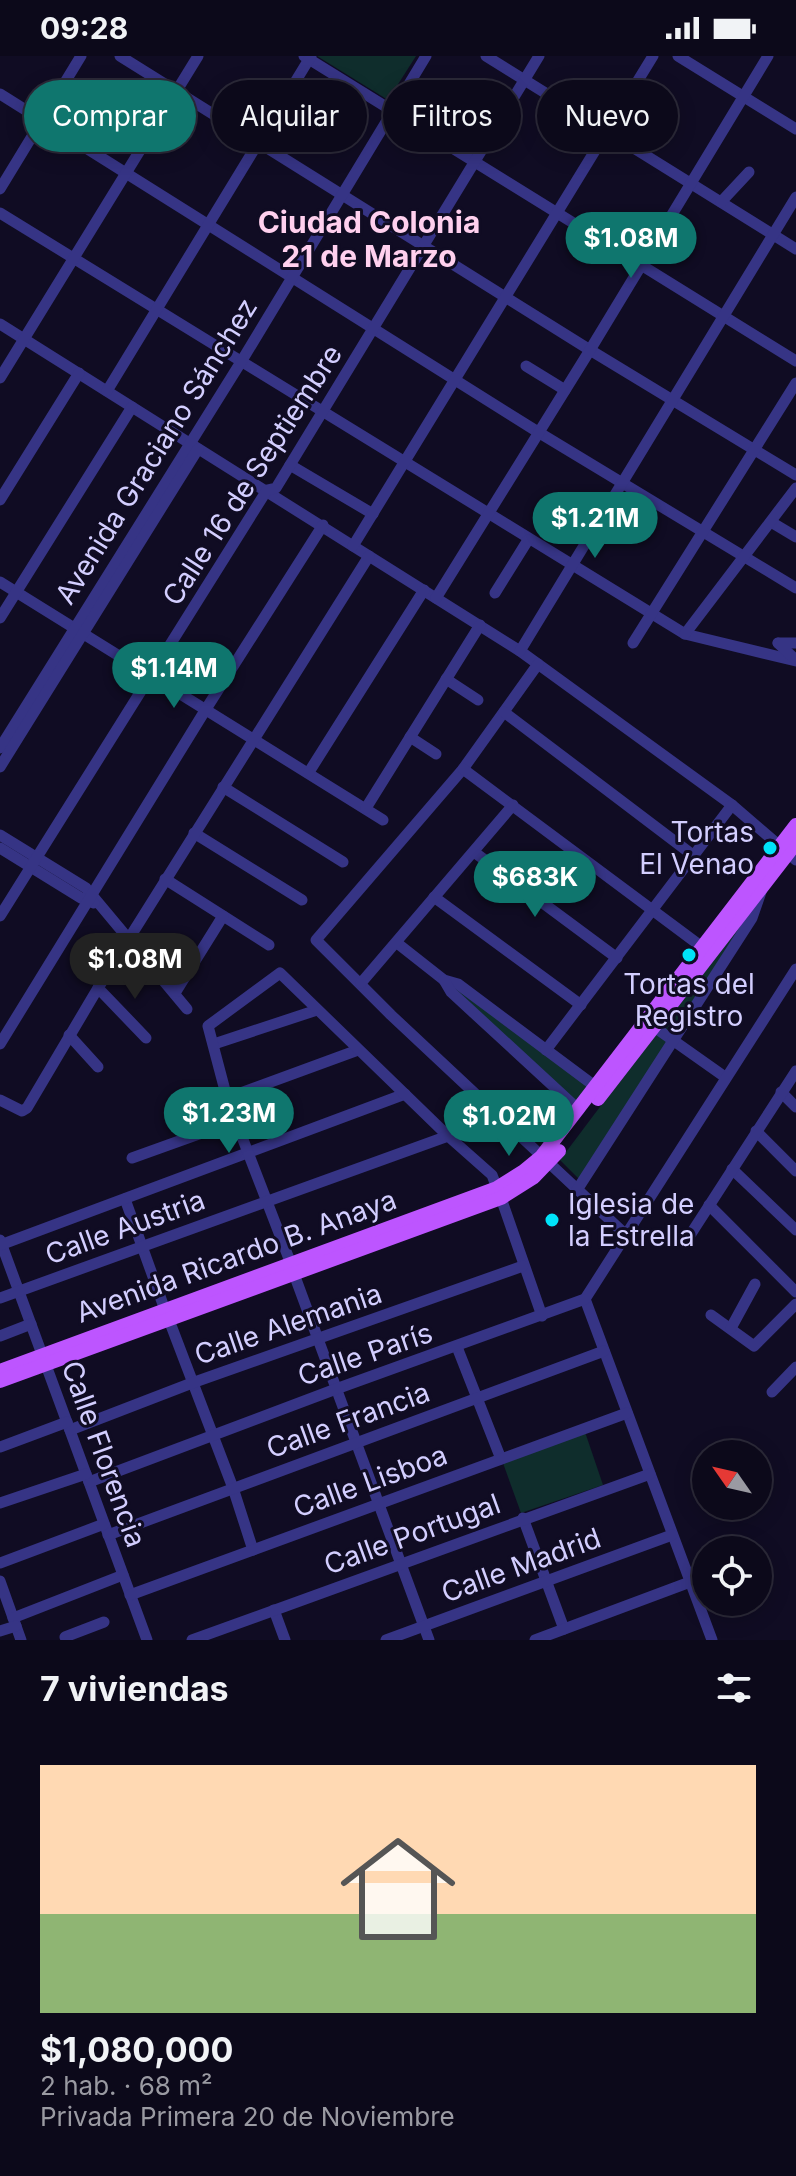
<!DOCTYPE html>
<html lang="es">
<meta charset="utf-8">
<style>
body{margin:0;font-family:Inter,sans-serif;background:#1a1727;color:#f1f3f6;height:100vh;display:flex;flex-direction:column;font-size:30px;white-space:nowrap}
*{box-sizing:border-box;margin:0}
p{font-size:26px;color:#9a9aa2}
.icon{flex:none;width:44px;height:44px;fill:none;stroke:currentColor;stroke-width:2;stroke-linecap:round;stroke-linejoin:round}
.map{position:relative;height:1584px;overflow:hidden}
.details{display:flex;flex-direction:column;background:#0c091a;flex:1}
.details>*{flex:none}
.guide{position:absolute;left:24px;top:24px;width:748px;height:72px;display:flex;gap:16px}
.needle{width:52px;rotate:304deg}
.buttons{position:absolute;left:692px;top:1384px;display:grid;gap:16px}
.buttons a{display:grid;place-items:center;width:80px;height:80px;border-radius:50%;background:#0c091a;box-shadow:0 4px 20px #0003,0 0 0 2px #2c2a39;font-size:40px}
.price{position:absolute;translate:-50% -68px;padding:0 18px;border-radius:28px;background:#0f766e;color:#fff;font-size:26px;line-height:52px;filter:drop-shadow(0 2px 4px #0008)}
.price::after{content:'';position:absolute;left:50%;top:48px;width:24px;height:18px;margin-left:-12px;background:inherit;clip-path:polygon(0 0,100% 0,50% 100%)}
.price.on{background:#222;color:#fff}
ul{padding:0;list-style:none}
li{display:grid;align-content:center;gap:16px;height:424px;padding:0 40px}
li+li{border-top:2px solid #2c2a39}
li span{display:grid;place-items:center;height:248px;border-radius:0px;color:#555}
li>.icon{margin-inline-start:auto}
span .icon{width:144px;height:144px;fill:#fffc;stroke-width:1}
li b{font-size:34px}
h2{display:flex;justify-content:space-between;align-items:center;height:96px;padding:0 40px;font-size:34px}
.tag{padding:0 28px;border-radius:36px;background:#0c091a;box-shadow:0 4px 20px #0003,0 0 0 2px #2c2a39;font-size:28px;line-height:72px}
.tag.on{background:#0f766e;color:#fff}
.status{display:flex;justify-content:space-between;align-items:center;height:56px;padding:0 40px;background:#0c091a;direction:ltr}
.status svg{height:22px;fill:currentColor}
.map>svg:first-child{display:block}
</style>
<div class="status"><b>09:28</b><svg viewBox="0 0 49 12"><path d="M0 12V9h3v3zM5 12V6h3v6zM10 12V3h3v9zM15 12V0h3v12zM26 1h20v11H26zM47 4h2v5h-2z"/></svg></div>
<div class="map">
<svg width="796" height="1584" viewBox="0 0 796 1584">
<rect width="100%" height="100%" fill="#100c23"/>
<g fill="#0f2d2c">
<path d="M 317,0 L 416,0 L 388,44 Z"/>
<path d="M 736,870 L 739,873 L 579,1123 L 560,1104 Z"/>
<path d="M 453,930 L 589,1030 L 576,1048 L 453,933 Z"/>
<path d="M 585,1376 L 603,1429 L 521,1457 L 503,1407 Z"/>
</g>
<g fill="none" stroke-linecap="round" stroke-linejoin="round">
<g stroke="#363485" stroke-width="11">
<path d="M 120,0 L 590,294 L 796,419"/>
<path d="M 304,0 L 796,305"/>
<path d="M 486,0 L 796,193"/>
<path d="M 678,0 L 796,73"/>
<path d="M 0,38 L 538,376 L 796,532"/>
<path d="M 0,133 L 81,0"/>
<path d="M 721,146 L 749,116"/>
<path d="M 0,157 L 685,578 L 796,605"/>
<path d="M 0,268 L 520,595 L 732,749 L 796,804"/>
<path d="M 526,310 L 565,334"/>
<path d="M 0,322 L 198,0"/>
<path d="M 107,335 L 311,0"/>
<path d="M 290,409 L 373,458"/>
<path d="M 0,444 L 79,317"/>
<path d="M 771,466 L 796,481"/>
<path d="M 353,490 L 653,0"/>
<path d="M 0,526 L 383,764"/>
<path d="M 495,537 L 528,484"/>
<path d="M 436,542 L 590,294 L 768,0"/>
<path d="M 0,562 L 132,351"/>
<path d="M 685,578 L 796,432"/>
<path d="M 633,587 L 796,327"/>
<path d="M 778,587 L 796,604"/>
<path d="M 778,587 L 796,587"/>
<path d="M 520,595 L 796,141"/>
<path d="M 538,608 L 463,713 L 316,884 L 391,959 L 625,1178"/>
<path d="M 446,623 L 478,644"/>
<path d="M 504,656 L 694,800"/>
<path d="M 410,681 L 436,698"/>
<path d="M 0,692 L 241,306 L 426,0"/>
<path d="M 0,711 L 198,393"/>
<path d="M 463,713 L 702,891"/>
<path d="M 309,716 L 424,534"/>
<path d="M 223,731 L 343,806"/>
<path d="M 366,752 L 480,569"/>
<path d="M 194,777 L 302,844"/>
<path d="M 0,779 L 86,832 L 187,953"/>
<path d="M 0,792 L 81,842 L 94,847"/>
<path d="M 474,796 L 617,902"/>
<path d="M 165,823 L 269,889"/>
<path d="M 434,841 L 581,949"/>
<path d="M 0,860 L 267,434 L 276,432 L 539,0"/>
<path d="M 397,887 L 444,924 L 458,928 L 596,1031"/>
<path d="M 444,924 L 451,936 L 579,1054"/>
<path d="M 361,927 L 513,749"/>
<path d="M 98,932 L 146,982"/>
<path d="M 175,937 L 223,860"/>
<path d="M 650,968 L 725,1021"/>
<path d="M 69,979 L 98,1011"/>
<path d="M 0,988 L 206,653 L 323,469"/>
<path d="M 214,988 L 317,954"/>
<path d="M 546,994 L 732,749"/>
<path d="M 781,1036 L 796,1051"/>
<path d="M 227,1042 L 358,994"/>
<path d="M 0,1044 L 22,1055 L 27,1052 L 98,932 L 369,500"/>
<path d="M 756,1075 L 796,1115"/>
<path d="M 132,1102 L 235,1065"/>
<path d="M 732,1113 L 796,1174"/>
<path d="M 577,1134 L 752,862 L 761,836"/>
<path d="M 501,1142 L 542,1260"/>
<path d="M 125,1143 L 165,1254"/>
<path d="M 709,1149 L 796,1236"/>
<path d="M 0,1184 L 147,1584"/>
<path d="M 685,1187 L 796,1015"/>
<path d="M 0,1189 L 405,1038"/>
<path d="M 291,1208 L 227,1042 L 208,970 L 280,917 L 448,1080 L 492,1119 L 497,1132"/>
<path d="M 294,1218 L 429,1584"/>
<path d="M 0,1242 L 448,1080"/>
<path d="M 585,1243 L 712,1584"/>
<path d="M 711,1259 L 754,1290 L 796,1248"/>
<path d="M 169,1264 L 233,1432 L 253,1494"/>
<path d="M 731,1272 L 755,1228"/>
<path d="M 0,1280 L 31,1268"/>
<path d="M 457,1291 L 501,1403"/>
<path d="M 772,1336 L 796,1311"/>
<path d="M 70,1374 L 192,1327 L 523,1210"/>
<path d="M 0,1391 L 67,1366"/>
<path d="M 89,1426 L 336,1333 L 585,1243 L 796,913"/>
<path d="M 0,1447 L 86,1418"/>
<path d="M 523,1462 L 564,1573"/>
<path d="M 108,1479 L 604,1295"/>
<path d="M 0,1507 L 104,1468"/>
<path d="M 0,1525 L 21,1584"/>
<path d="M 130,1539 L 627,1357"/>
<path d="M 274,1554 L 285,1584"/>
<path d="M 13,1562 L 123,1519"/>
<path d="M 0,1575 L 16,1570"/>
<path d="M 65,1581 L 104,1566"/>
<path d="M 192,1584 L 650,1418"/>
<path d="M 386,1584 L 672,1479"/>
<path d="M 535,1584 L 690,1526"/>
</g>
<g stroke="#bd55ff" stroke-width="14">
<path d="M 598,1043 L 796,787"/>
<path d="M 0,1315 L 497,1132 L 524,1115 L 541,1101 L 796,769"/>
<path d="M 0,1325 L 501,1142 L 534,1121 L 559,1095"/>
</g>
</g>
<g fill="#00e3f9" stroke="#100c23" stroke-width="3">
<circle cx="770" cy="792" r="8"/>
<circle cx="689" cy="899" r="8"/>
<circle cx="552" cy="1164" r="8"/>
</g>
<g text-anchor="middle" dominant-baseline="central" stroke-width="6" stroke-linejoin="round" paint-order="stroke">
<g font-size="28" fill="#d3ceff" stroke="#100c23">
<text transform="translate(156 395) rotate(-58)">Avenida Graciano Sánchez</text>
<text transform="translate(252 419) rotate(-57)">Calle 16 de Septiembre</text>
<text transform="translate(125 1171) rotate(-20)">Calle Austria</text>
<text transform="translate(236 1200) rotate(-20)">Avenida Ricardo B. Anaya</text>
<text transform="translate(288 1268) rotate(-19)">Calle Alemania</text>
<text transform="translate(365 1298) rotate(-19)">Calle París</text>
<text transform="translate(348 1364) rotate(-20)">Calle Francia</text>
<text transform="translate(104 1398) rotate(70)">Calle Florencia</text>
<text transform="translate(370 1425) rotate(-20)">Calle Lisboa</text>
<text transform="translate(412 1478) rotate(-20)">Calle Portugal</text>
<text transform="translate(521 1509) rotate(-20)">Calle Madrid</text>
</g>
<g font-size="28" fill="#d3ceff" stroke="#100c23" text-anchor="end">
<text x="754" y="776">Tortas<tspan x="754" dy="32">El Venao</tspan></text>
<text x="689" y="928" text-anchor="middle">Tortas del<tspan x="689" dy="32">Registro</tspan></text>
<text x="568" y="1148" text-anchor="start">Iglesia de<tspan x="568" dy="32">la Estrella</tspan></text>
</g>
<g font-size="30" font-weight="bold" fill="#ffd0ee" stroke="#100c23">
<text x="369" y="166">Ciudad Colonia<tspan x="369" dy="34">21 de Marzo</tspan></text>
</g>
</g>
</svg>
<div class="buttons">
<a><svg class="needle" viewBox="-14 -14 28 28"><path d="M0-13l5 13h-10z" fill="#e53935"/><path d="M0 13l5-13h-10z" fill="#9a9aa2"/></svg></a>
<a><svg class="icon" aria-label="locate" viewBox="0 0 24 24"><circle cx="12" cy="12" r="6"/><path d="M12 2v4M12 18v4M2 12h4M18 12h4"/></svg></a>
</div>
<b class="price" style="left:631px;top:224px">$1.08M</b>
<b class="price" style="left:595px;top:504px">$1.21M</b>
<b class="price" style="left:174px;top:654px">$1.14M</b>
<b class="price" style="left:535px;top:863px">$683K</b>
<b class="price on" style="left:135px;top:945px">$1.08M</b>
<b class="price" style="left:229px;top:1099px">$1.23M</b>
<b class="price" style="left:509px;top:1102px">$1.02M</b>
<div class="guide">
<a class="tag on">Comprar</a>
<a class="tag">Alquilar</a>
<a class="tag">Filtros</a>
<a class="tag">Nuevo</a>
</div>
</div>
<section class="details">
<h2>7 viviendas<svg class="icon" aria-label="filters" viewBox="0 0 24 24"><path d="M4 7h16M4 17h16"/><circle cx="9" cy="7" r="2"/><circle cx="15" cy="17" r="2"/></svg></h2>
<ul>
<li><span style="background:linear-gradient(#ffd9b3 60%,#8fb573 0)"><svg class="icon" aria-label="home" viewBox="0 0 24 24"><path d="M3 11l9-7 9 7M6 9v11h12V9"/></svg></span><div><b>$1,080,000</b><p>2 hab. · 68 m²</p><p>Privada Primera 20 de Noviembre</p></div></li>
</ul>
</section>
